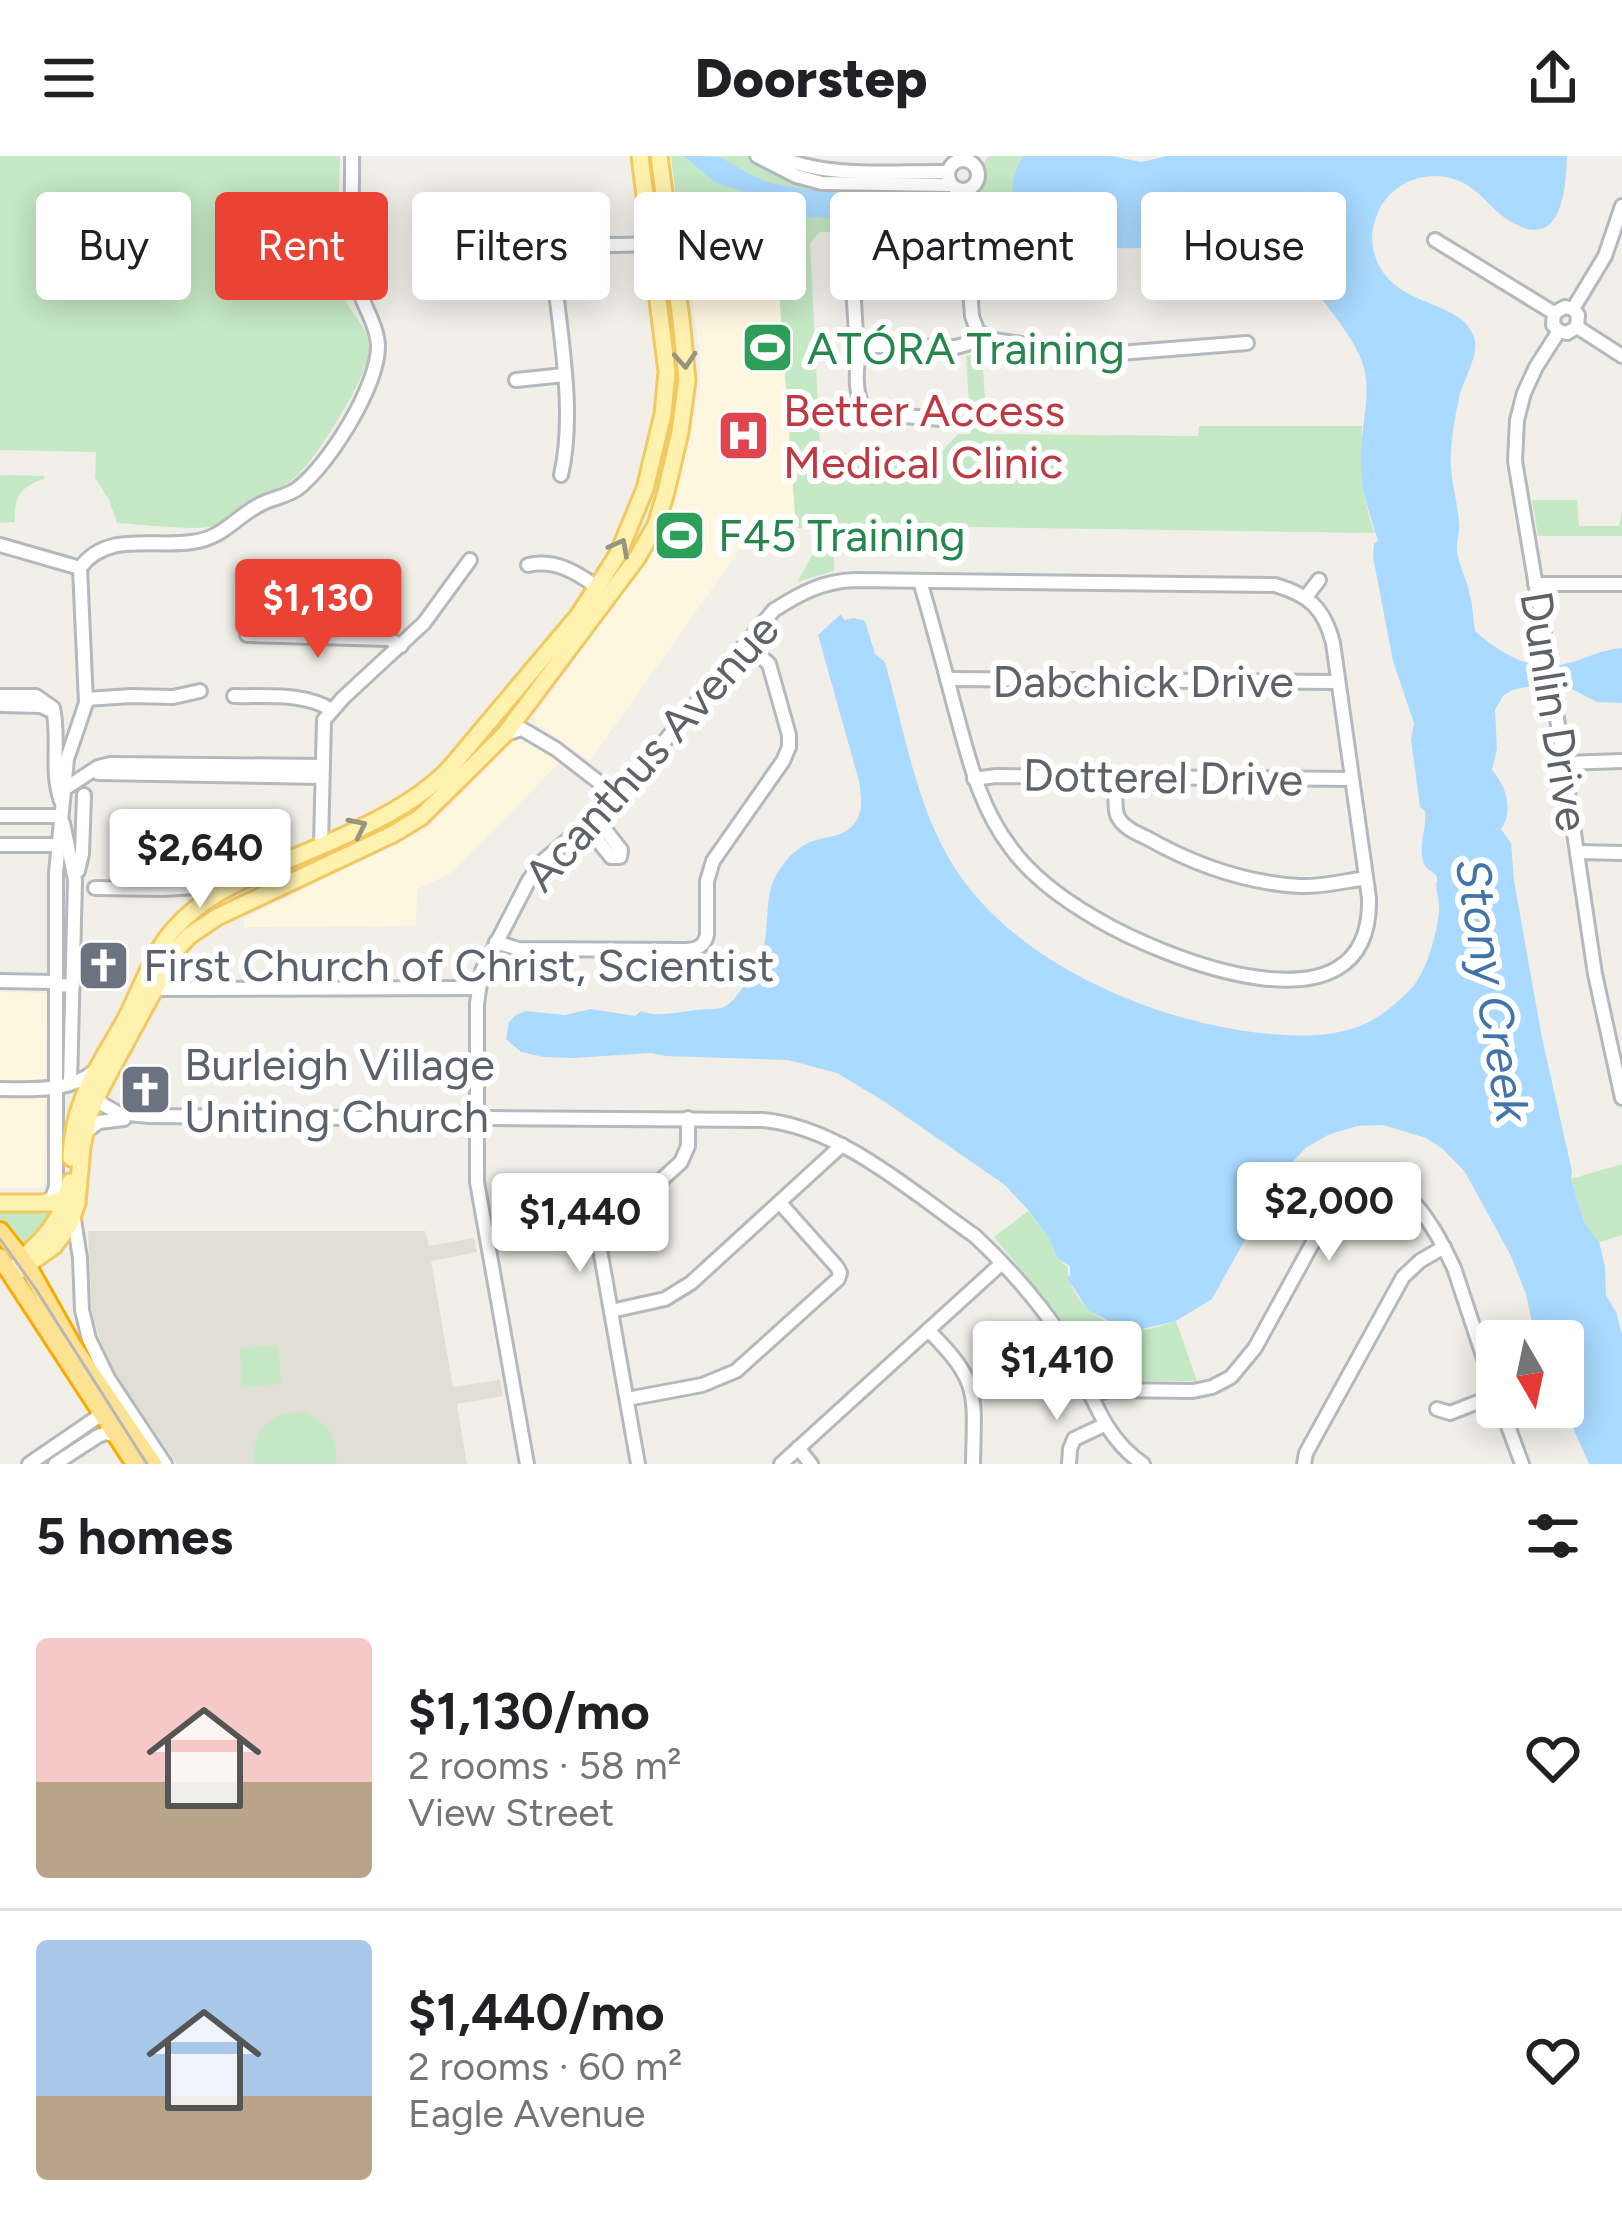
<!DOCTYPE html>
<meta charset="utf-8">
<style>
body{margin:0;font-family:Figtree,sans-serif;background:#f6f6f6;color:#202124;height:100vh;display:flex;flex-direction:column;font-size:45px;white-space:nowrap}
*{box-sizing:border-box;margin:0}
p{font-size:39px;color:#757577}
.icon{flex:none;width:66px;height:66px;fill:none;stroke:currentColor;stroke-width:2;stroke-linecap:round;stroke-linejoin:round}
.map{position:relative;height:1308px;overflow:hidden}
.panel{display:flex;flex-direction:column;background:#fff;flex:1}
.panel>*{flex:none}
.hud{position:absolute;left:36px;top:36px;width:1551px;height:108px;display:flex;gap:24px}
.needle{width:78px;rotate:171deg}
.tools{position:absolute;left:1476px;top:1164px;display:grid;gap:24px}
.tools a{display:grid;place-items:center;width:108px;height:108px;border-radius:12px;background:#fff;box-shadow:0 6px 30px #0003;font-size:60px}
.price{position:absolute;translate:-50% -102px;padding:0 27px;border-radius:12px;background:#fff;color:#222;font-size:39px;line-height:78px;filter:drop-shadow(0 3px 6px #0008)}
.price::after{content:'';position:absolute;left:50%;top:72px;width:36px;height:27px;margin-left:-18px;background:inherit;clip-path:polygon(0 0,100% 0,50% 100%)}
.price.active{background:#ea4335;color:#fff}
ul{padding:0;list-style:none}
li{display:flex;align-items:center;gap:36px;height:300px;padding:0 36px}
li+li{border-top:3px solid #e0e0e0}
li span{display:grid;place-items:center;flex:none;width:336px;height:240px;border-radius:12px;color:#555}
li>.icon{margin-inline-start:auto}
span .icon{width:144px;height:144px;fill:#fffc;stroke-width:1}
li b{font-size:51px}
h2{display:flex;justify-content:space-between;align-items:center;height:144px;padding:0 36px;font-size:51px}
.pill{padding:0 42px;border-radius:12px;background:#fff;box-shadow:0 6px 30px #0003;font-size:42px;line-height:108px}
.pill.active{background:#ea4335;color:#fff}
header{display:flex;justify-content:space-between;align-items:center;height:156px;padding:0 36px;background:#fff;font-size:54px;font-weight:800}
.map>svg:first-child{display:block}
</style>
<header><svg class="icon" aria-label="menu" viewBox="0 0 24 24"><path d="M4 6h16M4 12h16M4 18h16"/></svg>Doorstep<svg class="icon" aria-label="share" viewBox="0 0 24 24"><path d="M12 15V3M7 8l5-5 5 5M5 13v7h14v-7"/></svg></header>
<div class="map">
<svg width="1622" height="1308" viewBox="0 0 1622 1308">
<rect width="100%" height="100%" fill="#f1efe8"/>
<g fill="#fef7e0">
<path d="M 776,91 L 796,372 L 755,372 L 590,605 L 535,567 L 535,559 L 654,393 L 665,371 L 699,236 L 701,207 L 691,134 L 693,93 Z"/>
<path d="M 518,581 L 524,581 L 560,606 L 450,718 L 417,733 L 416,770 L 244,771 L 245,762 L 428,672 Z"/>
<path d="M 0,836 L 47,837 L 44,1032 L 0,1032 Z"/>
</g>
<path fill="#e1ded6" d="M 88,1075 L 425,1075 L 429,1090 L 474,1082 L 477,1096 L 431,1105 L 453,1231 L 500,1224 L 503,1240 L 457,1248 L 467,1308 L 177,1308 L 109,1208 L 92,1160 Z"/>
<g fill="#c5e8c5">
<path d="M 0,0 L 340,0 C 340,36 333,105 343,138 C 350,159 370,171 369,195 C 368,221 316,303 296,321 C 282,332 234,363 217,369 C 201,376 138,368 117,367 L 109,344 L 95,322 L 96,296 L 0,294 Z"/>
<path d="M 671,0 L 751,0 L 779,16 L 941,34 L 955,49 L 957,76 L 820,76 L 810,87 L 820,291 L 826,297 L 941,296 L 958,278 L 971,278 L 966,200 L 982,195 L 987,278 L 1198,280 L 1199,270 L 1362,270 C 1361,306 1361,343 1375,377 L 834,369 L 834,415 L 797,426 L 829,370 L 796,372 L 776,92 L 693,93 L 681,82 Z"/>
<path d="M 989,0 L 1023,0 C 1010,21 1009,37 1026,57 L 975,79 L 972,40 L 983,29 L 983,8 Z"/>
<path d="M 0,319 L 44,320 L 44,323 C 21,330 13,342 15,366 L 0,367 Z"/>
<path d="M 1532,344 L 1577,344 L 1579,370 L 1619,370 L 1622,355 L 1622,380 L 1538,380 Z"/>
<path d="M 1622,1008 L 1622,1079 L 1599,1086 L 1584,1066 L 1571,1023 Z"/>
<path d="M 0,1050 L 57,1050 L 52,1064 L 23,1093 L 0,1066 Z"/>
<path d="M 1028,1055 L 1049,1082 L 1058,1103 L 1068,1111 C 1066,1143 1106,1174 1137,1174 C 1150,1174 1164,1169 1176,1165 L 1197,1225 L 1105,1225 L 1094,1220 L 1070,1174 L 994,1081 Z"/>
<path d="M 278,1189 L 281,1228 L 242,1231 L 240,1192 Z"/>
<path d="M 302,1256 C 327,1264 339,1282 336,1308 L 254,1308 C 251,1276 270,1256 302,1256 Z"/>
</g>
<g fill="#aadaff">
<path d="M 684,0 C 696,0 710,0 721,2 C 738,10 752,22 771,27 C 795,33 821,35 846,38 C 877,41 931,31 954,51 L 956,71 C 905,77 856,61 806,61 L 799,67 C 779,71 715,90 699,77 C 696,75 696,71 694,68 L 751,57 L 769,47 L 766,42 L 716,27 Z"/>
<path d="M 1023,0 L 1112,0 L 1141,6 L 1167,0 L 1567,0 C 1566,45 1557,101 1501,59 C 1489,49 1480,37 1467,29 C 1437,11 1397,21 1380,52 C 1373,66 1370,82 1374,96 C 1389,154 1461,141 1474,181 C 1480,199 1463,224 1459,242 C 1455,260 1452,278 1451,296 C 1449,322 1458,344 1459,368 C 1460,377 1456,386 1457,395 C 1459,410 1467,424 1470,439 C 1473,450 1473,463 1475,475 C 1500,497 1530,516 1565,508 C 1586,503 1599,494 1622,492 L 1622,547 L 1597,546 L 1560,527 L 1550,526 L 1512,534 L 1503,540 L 1495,554 L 1497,593 L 1492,614 C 1506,629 1514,655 1501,673 L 1511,687 L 1514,725 L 1542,882 L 1572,1015 L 1571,1023 L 1584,1066 L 1599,1086 L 1605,1110 L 1606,1139 L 1616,1156 L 1622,1178 L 1622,1308 L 1589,1308 L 1563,1249 L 1563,1185 L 1539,1185 L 1533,1172 L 1526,1138 L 1511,1100 L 1465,1016 L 1443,993 L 1426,982 L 1383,969 L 1357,970 L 1328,979 L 1307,991 L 1284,1014 L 1212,1143 L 1176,1165 L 1138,1174 L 1120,1171 L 1088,1154 L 1067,1122 L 1070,1120 L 1070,1110 L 1058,1103 L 1049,1082 L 1028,1054 L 1005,1029 L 885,946 L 837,917 L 788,904 L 665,900 L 652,897 L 573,902 L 544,901 L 521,896 L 506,883 L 509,866 L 516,859 L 526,855 L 565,859 L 591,853 L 635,860 L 641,855 C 658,862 677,856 696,854 C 704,853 716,854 724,851 C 732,847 738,838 743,831 C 753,818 761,806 764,790 C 770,763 763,733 782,710 C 789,700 799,691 810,686 C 819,682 828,682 837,679 C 864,670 863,648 859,625 L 818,479 L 841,458 L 844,464 L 854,462 L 865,465 L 875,498 L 885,506 C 906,580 918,665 966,728 C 1032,815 1165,869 1271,878 C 1319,882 1362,880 1398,845 C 1405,839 1412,833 1417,825 C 1429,806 1436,779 1439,757 C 1440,748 1437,738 1436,729 C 1436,727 1438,723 1437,721 C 1433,713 1424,716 1422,700 C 1420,684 1427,670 1425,655 L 1420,651 L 1411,583 L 1414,567 L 1393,505 L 1373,401 L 1374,388 L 1378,385 C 1371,361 1362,339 1361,313 C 1358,280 1372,245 1364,212 C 1356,183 1332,159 1316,134 C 1304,115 1296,96 1275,86 C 1229,63 1168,95 1120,92 C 1087,90 1062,78 1034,62 C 1007,45 1008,25 1023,0 Z"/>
</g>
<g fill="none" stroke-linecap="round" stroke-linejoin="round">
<path stroke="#aadaff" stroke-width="3" d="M 975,61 L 1016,44"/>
<defs>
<g id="minor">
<path d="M 757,0 L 796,20 L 822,27 L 951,29"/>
<path d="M 776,0 C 829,23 891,15 948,16"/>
<circle cx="963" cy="19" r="15"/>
<path d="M 963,34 L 972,160 L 977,174 L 988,183 L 1094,199 L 1247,187"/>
<path d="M 544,59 L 554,90 L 553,108 C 559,174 576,255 561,319"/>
<path d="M 1435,84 L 1554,157"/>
<path d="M 554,90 L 671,88"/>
<path d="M 969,113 L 872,113 L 860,116 L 853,129 L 856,178 L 863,190 L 956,191 L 967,188 L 980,177"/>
<path d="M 507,114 L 553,108"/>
<path d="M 1573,153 L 1565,151 L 1554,157 L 1553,169 L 1559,175 L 1567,177 L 1577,171 L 1578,159 L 1573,153 L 1605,100 L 1622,50"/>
<path d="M 1577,171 L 1622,200"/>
<path d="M 1559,175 L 1536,211 L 1524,237 L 1517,264 L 1515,305 L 1548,502 L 1595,818 L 1622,942"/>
<path d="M 863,190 C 854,208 854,242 867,257 L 954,264"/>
<path d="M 516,224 L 564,219"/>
<path d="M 0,389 L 80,412"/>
<path d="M 528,409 C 555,403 576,416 597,431"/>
<path d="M 80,412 C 107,375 153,392 192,386 C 225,382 235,360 263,347 C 274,342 287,340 297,333 C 329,309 378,230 378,190 C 377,166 359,144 355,120 C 348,82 353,39 352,0"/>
<path d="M 1535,428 L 1622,428"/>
<path d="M 1306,441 L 1319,424"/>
<path d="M 247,479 L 389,483 L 401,490"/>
<path d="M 947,523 L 1338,526"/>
<path d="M 0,540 L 36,540 L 53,552 C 60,583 50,614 61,645"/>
<path d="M 234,540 C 267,541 303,536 332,554"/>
<path d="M 86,543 L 131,540 L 173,541 L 200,535"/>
<path d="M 0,549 L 41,550 L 49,554"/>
<path d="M 505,578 L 522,573 L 556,593 L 618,641"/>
<path d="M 1564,607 L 1622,605"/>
<path d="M 98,617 L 322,621"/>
<path d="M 1116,621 C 1116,632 1114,649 1117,659 C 1122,671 1136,677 1147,682 C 1193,708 1246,727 1300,730 C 1322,731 1345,725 1366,722"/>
<path d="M 974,623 L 996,620 L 1352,623"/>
<path d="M 63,634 L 98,611 L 110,608 L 322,610"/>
<path d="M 0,660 L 61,660"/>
<path d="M 63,667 L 75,724 L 70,928"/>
<path d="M 586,670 L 611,701 L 620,701 L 621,694 L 596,662"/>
<path d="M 0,689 L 57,689"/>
<path d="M 321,689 L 324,564 L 343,542 L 424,467 L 470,404"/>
<path d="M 1577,696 L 1622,697"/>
<path d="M 78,715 L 82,698 L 84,639"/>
<path d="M 95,732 L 163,733 L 231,729"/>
<path d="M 496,786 L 518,793 L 685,794 C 696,794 704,791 707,779 L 707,725 L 713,705 L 783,605 L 789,591 L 789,579 L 769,508 L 746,487"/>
<path d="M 0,825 L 55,826 L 58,829 L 73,830"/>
<path d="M 156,833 L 479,832"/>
<path d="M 0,933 C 33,933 69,937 96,914"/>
<path d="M 95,944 L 118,957 L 149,960 L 463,963"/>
<path d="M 477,949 L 477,847 L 482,815 L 529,724 L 544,704 L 618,641 L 774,454 C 801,437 823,425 855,424 L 1275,429 C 1309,439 1324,452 1333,487 L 1369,742 C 1373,888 1162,802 1095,762 C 1064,744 1032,721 1011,692 C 978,649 968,599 954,549 C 943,507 932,466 920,425"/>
<path d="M 490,962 L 763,964 C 840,971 912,1036 975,1080 C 1006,1109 1038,1145 1062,1181 C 1090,1225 1097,1277 1143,1308"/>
<path d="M 477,975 L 477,1026 L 527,1308"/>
<path d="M 84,977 L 99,966 L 124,963"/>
<path d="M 42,1047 L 52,1042 L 56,1031 L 56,717 L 67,603 L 86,547 L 80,412"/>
<path d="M 74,1064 L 80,1102 L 82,1154 L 89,1183 L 108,1222 L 165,1308"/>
<path d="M 486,1076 L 598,1082"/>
<path d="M 611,1155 L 665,1143 L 691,1127 L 842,989"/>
<path d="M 929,1175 C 981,1227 974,1238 973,1308"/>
<path d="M 1091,1240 L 1109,1234 L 1193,1235 L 1212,1231 L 1231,1221 L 1255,1192 L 1334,1048 C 1391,987 1432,1066 1454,1112 L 1497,1242"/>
<path d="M 627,1243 L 702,1229 L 736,1215 L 838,1123 L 840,1117 L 837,1111 L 780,1047"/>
<path d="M 1501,1251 L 1522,1308"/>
<path d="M 1437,1253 L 1450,1257 L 1496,1239"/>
<path d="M 798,1292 L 811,1308"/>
<path d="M 29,1308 L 102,1258"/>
<path d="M 55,1308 L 98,1280 L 106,1277 L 116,1280"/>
<path d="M 638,1308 L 598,1082 L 681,1006 L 688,990 L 688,962"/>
<path d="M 781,1308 L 1002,1107"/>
<path d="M 1069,1308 L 1070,1293 L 1074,1283 L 1104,1269"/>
<path d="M 1304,1308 L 1306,1297 L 1403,1121 L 1420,1105 L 1444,1091"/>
</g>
<g id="major">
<path d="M 71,1002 C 73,946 96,915 123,868 C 141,836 151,798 175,772 C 201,743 233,728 267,713 C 326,687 406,659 450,612 L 578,460 L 597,431 L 618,398 L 645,333 L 663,258 L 667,216 L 640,0"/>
<path d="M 0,1047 L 52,1047 L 68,1040"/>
<path d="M 19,1104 C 46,1083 64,1060 70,1026"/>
<path d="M 20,1114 L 54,1090 L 69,1070 L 77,1047 L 82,991 L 89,959 L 102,930 L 176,794 L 189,780 L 217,761 L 393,678 L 421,661 L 505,578 L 637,402 L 656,369 L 666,336 L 680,276 L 687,224 L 681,163 L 659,0"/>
</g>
<g id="highway">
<path d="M 0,1075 L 27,1109 L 72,1189 L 153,1308"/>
<path d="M 0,1101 L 135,1308"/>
</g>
</defs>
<use href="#minor" stroke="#b5b8bc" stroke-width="18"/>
<use href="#major" stroke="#f2c960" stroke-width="21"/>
<use href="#highway" stroke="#f9ab00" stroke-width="22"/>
<use href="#minor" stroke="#fff" stroke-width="12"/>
<use href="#major" stroke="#fff2af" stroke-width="15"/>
<use href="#highway" stroke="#fde293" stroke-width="16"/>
<path stroke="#b6b7b8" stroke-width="3" d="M 0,1083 L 35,1132 L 147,1308"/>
</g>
<defs><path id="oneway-chevron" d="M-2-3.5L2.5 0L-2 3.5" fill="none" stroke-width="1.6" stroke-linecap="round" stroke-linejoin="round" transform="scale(3)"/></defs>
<g stroke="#979581">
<use href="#oneway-chevron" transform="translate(685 204) rotate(86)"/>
<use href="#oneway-chevron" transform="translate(620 391) rotate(-62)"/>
<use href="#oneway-chevron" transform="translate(358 671) rotate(-26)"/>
</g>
<defs>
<symbol id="stadium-square" viewBox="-11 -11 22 22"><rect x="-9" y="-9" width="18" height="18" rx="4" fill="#2e9e5b" stroke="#fff"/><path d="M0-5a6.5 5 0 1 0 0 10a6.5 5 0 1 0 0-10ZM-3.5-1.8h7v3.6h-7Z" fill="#fff"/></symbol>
<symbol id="hospital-square" viewBox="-11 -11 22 22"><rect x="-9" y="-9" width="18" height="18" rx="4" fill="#e0444e" stroke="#fff"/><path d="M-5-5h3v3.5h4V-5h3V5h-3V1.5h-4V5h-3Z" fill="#fff"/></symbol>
<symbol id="church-square" viewBox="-11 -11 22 22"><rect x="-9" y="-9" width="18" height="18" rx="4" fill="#6b7280" stroke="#fff"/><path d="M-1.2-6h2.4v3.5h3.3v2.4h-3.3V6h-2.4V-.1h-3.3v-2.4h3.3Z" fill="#fff"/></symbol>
</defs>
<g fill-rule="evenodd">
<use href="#stadium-square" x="738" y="162" width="59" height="59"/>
<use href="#hospital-square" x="714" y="250" width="59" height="59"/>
<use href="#stadium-square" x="650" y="350" width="59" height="59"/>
<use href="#church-square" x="74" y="780" width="59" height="59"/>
<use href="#church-square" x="116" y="904" width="59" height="59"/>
</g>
<g text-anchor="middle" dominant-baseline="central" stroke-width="12" stroke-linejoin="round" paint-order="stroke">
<g font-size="45" fill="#27864d" stroke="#fff" text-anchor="start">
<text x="807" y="192">ATÓRA Training</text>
<text x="718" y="379">F45 Training</text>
</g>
<g font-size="45" fill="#be3a42" stroke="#fff" text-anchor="start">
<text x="783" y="254">Better Access<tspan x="783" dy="52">Medical Clinic</tspan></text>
</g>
<g font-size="45" fill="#5f6368" stroke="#fff">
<text x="1143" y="525">Dabchick Drive</text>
<text transform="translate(1555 555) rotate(81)">Dunlin Drive</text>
<text transform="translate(651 596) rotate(-48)">Acanthus Avenue</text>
<text transform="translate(1163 621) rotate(1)">Dotterel Drive</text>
</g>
<g font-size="45" fill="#5b616d" stroke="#fff" text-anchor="start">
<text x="143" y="809">First Church of Christ, Scientist</text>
<text x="184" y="908">Burleigh Village<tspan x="184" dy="52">Uniting Church</tspan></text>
</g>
<g font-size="48" font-style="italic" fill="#4174aa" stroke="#fff">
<text transform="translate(1493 834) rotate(81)">Stony Creek</text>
</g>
</g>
</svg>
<div class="tools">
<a><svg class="needle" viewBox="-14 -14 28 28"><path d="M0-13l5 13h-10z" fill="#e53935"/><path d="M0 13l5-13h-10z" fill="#757577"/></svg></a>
</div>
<b class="price active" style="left:318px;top:505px">$1,130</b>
<b class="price" style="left:200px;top:755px">$2,640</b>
<b class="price" style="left:1329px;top:1108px">$2,000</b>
<b class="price" style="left:580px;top:1119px">$1,440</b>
<b class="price" style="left:1057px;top:1267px">$1,410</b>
<div class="hud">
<a class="pill">Buy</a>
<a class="pill active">Rent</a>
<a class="pill">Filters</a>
<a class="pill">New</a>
<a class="pill">Apartment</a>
<a class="pill">House</a>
</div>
</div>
<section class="panel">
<h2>5 homes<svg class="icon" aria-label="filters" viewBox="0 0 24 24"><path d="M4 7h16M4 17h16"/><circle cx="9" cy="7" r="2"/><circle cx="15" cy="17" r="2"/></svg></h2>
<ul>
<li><span style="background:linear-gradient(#f6c9c9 60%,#b9a48a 0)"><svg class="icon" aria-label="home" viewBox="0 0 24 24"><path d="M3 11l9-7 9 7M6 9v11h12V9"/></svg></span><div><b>$1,130/mo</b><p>2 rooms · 58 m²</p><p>View Street</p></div><svg class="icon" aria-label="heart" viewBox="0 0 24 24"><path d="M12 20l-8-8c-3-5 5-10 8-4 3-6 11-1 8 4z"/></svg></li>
<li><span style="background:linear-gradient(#a9c7e8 65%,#b9a48a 0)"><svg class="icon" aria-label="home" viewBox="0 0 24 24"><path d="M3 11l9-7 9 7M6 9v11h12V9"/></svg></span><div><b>$1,440/mo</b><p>2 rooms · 60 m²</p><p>Eagle Avenue</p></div><svg class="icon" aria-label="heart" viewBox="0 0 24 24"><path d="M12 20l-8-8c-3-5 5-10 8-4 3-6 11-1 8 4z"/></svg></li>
</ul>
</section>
